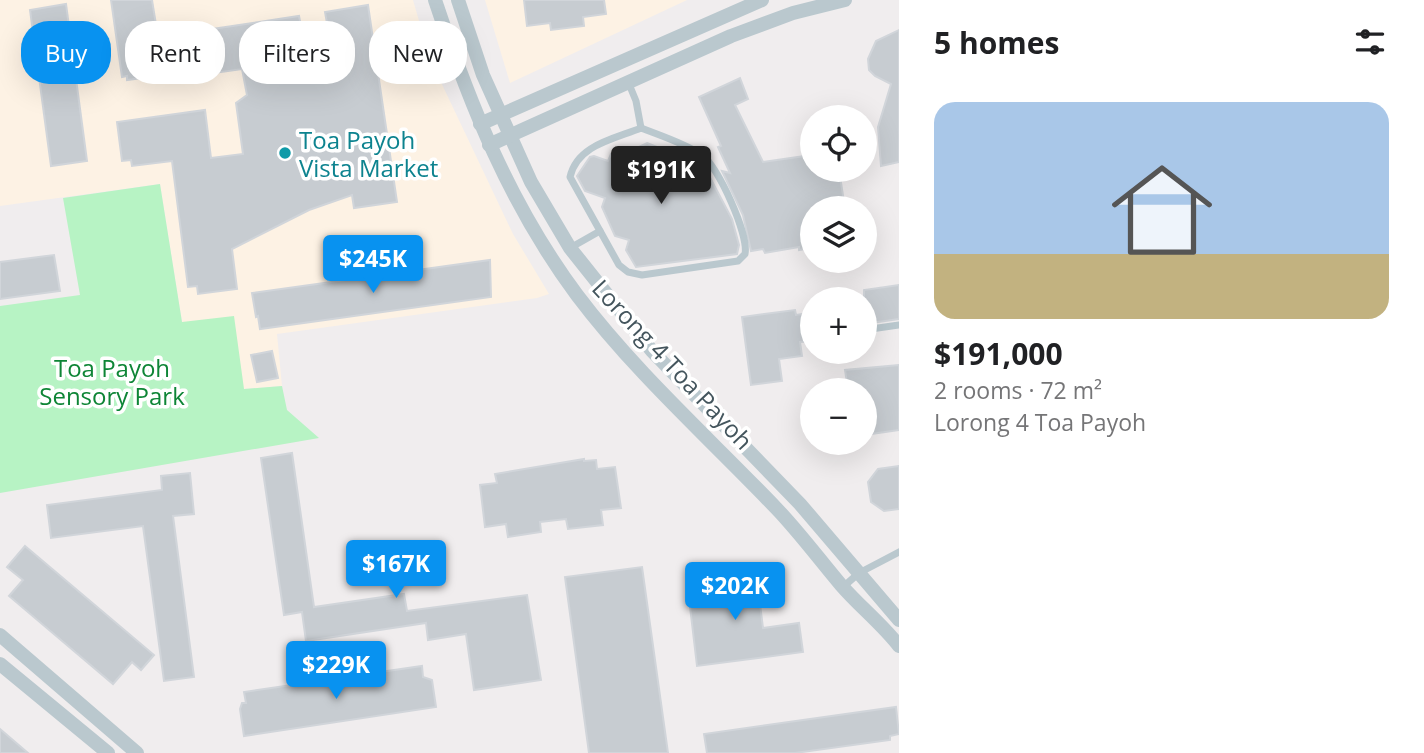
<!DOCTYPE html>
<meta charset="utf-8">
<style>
body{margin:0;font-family:"Open Sans",sans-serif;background:#f6f6f6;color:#202124;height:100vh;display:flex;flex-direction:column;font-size:26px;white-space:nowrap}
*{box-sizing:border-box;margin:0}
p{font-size:23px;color:#757577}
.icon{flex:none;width:38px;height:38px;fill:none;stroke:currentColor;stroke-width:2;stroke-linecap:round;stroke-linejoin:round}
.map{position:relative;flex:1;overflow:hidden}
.sheet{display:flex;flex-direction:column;background:#fff;width:525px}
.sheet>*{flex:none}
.top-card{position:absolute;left:21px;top:21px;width:665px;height:63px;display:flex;gap:14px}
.tools{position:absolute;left:800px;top:105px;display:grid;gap:14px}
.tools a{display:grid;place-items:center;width:77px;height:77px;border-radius:50%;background:#fff;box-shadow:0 7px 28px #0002;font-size:35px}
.price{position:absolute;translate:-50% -60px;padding:0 16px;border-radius:7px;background:#0892f0;color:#fff;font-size:23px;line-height:46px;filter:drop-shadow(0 2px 4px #0008)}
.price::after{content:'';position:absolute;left:50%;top:42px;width:21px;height:16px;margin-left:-10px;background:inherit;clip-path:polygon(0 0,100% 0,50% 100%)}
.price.on{background:#222;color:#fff}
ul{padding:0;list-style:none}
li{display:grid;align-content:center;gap:14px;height:371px;padding:0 35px}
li+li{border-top:2px solid #e0e0e0}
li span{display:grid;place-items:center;height:217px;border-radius:21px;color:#555}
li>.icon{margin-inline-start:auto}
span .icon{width:126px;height:126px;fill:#fffc;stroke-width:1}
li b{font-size:30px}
h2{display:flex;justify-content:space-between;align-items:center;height:84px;padding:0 35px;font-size:30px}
.tag{padding:0 24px;border-radius:28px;background:#fff;box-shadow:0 7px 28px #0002;font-size:24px;line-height:63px}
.tag.on{background:#0892f0;color:#fff}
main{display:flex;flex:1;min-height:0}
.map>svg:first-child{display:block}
</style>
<main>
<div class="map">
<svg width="899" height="753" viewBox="0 0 899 753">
<rect width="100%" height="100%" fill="#f0edee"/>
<g fill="#fdf2e4">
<path d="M 0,0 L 413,0 L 430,59 L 513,234 L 549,294 L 537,298 L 277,334 L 282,386 L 244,389 L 182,322 L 160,184 L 0,206 Z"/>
<path d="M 485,0 L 687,0 L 510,83 Z"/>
</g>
<path fill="#b7f3c4" d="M 160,184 L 182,322 L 234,316 L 244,389 L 282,386 L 287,410 L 319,438 L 0,493 L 0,306 L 80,295 L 63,198 Z"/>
<g fill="#c7ccd1" stroke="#d1d5da" stroke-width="2">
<path d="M 111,0 L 152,0 L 158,37 L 299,16 L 301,26 L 327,23 L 325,12 L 368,5 L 397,202 L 354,208 L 352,195 L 309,210 L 232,249 L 237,289 L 198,294 L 197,286 L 188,287 L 172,161 L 132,166 L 131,160 L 122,161 L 117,122 L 205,110 L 211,158 L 243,154 L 236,103 L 247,95 L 242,69 L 165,80 L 164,75 L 127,80 L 127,76 L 122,77 Z"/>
<path d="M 524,0 L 604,0 L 606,14 L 583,17 L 584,26 L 551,30 L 550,23 L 527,26 Z"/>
<path d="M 66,4 L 87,161 L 51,166 L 30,10 Z"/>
<path d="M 899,30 L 899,162 L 881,166 L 878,127 L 891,84 L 875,76 L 869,70 L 868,59 L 876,41 Z"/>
<path d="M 740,78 L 748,99 L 735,105 L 763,162 L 812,155 L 812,170 L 839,170 L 845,208 L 812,208 L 812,248 L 799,250 L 799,247 L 765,253 L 763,249 L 751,251 L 743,215 L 722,171 L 730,173 L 718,147 L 721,146 L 699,97 Z"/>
<path d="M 647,143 L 704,166 L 732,219 L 739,245 L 737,254 L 636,267 L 626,250 L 629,240 L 615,236 L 602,207 L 605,198 L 585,191 L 577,176 L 590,157 L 594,156 L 608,161 L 611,154 L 618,157 Z"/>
<path d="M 54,255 L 60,291 L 0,299 L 0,262 Z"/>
<path d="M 490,260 L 491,297 L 260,329 L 258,316 L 256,317 L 252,293 Z"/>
<path d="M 899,285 L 899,319 L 864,324 L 864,290 Z"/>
<path d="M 795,310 L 796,315 L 810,313 L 812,341 L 800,342 L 802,356 L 779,359 L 782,381 L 751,385 L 742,317 Z"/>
<path d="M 272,351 L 278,378 L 257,382 L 251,355 Z"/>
<path d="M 899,365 L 899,430 L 864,435 L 864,390 L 848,390 L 845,370 Z"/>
<path d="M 292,453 L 314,607 L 404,594 L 407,611 L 527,595 L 541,680 L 474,690 L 466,634 L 428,640 L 426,623 L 306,641 L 302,612 L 284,615 L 261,458 Z"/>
<path d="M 584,459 L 584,461 L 596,460 L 597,469 L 615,467 L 621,508 L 601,510 L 603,525 L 568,529 L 566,519 L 540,522 L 541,532 L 508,537 L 506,524 L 485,527 L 480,485 L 497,483 L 495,474 Z"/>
<path d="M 899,466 L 899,509 L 884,511 L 871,502 L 868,482 L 878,469 Z"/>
<path d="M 190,473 L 194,514 L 173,516 L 194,677 L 164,681 L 143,526 L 51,538 L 47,505 L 162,490 L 161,476 Z"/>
<path d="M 25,546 L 154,655 L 141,670 L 132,662 L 113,684 L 9,596 L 23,580 L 7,567 Z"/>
<path d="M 642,567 L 668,753 L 589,753 L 565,577 Z"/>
<path d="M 756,572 L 763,628 L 799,623 L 803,652 L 697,666 L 687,581 Z"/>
<path d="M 422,666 L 423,677 L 432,680 L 436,707 L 244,736 L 240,709 L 242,703 L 246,703 L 244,692 Z"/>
<path d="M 896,707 L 899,734 L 890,736 L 890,740 L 795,753 L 707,753 L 704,734 Z"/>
<path d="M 0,729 L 28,753 L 0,753 Z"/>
</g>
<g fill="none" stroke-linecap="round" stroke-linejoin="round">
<g stroke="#bac8ce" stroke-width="7">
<path d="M 629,84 L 636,101 L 641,128"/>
<path d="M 641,128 C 661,136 684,143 702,155 C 718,166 749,235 745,254 L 738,261 L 642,275 L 628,272 L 619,265 L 570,177 C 577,145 614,139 641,128 Z"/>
<path d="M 570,248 L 600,231"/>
<path d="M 864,330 L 899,325"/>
<path d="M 843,587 L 859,573 L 899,552"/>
</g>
<g stroke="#bac8ce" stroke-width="14">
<path d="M 435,0 C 470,105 510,205 577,295 C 635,372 709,438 776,508 C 799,532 819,559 841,585 C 859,606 882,624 899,646"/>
<path d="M 458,0 L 483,75 L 531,182 L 570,248 L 652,351 L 800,504 L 899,620"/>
<path d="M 480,124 L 762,0"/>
<path d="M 489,145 L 731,36 L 793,13 L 845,0"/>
<path d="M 0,635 L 137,753"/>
<path d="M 0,664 L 108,753"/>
</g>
</g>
<circle fill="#0f9aa8" stroke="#fff" stroke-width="2.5" cx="285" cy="153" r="7"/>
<g text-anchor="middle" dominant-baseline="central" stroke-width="7" stroke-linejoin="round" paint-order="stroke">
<g font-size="24" fill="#0d838f" stroke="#fff" text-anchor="start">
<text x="299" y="139">Toa Payoh<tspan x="299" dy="28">Vista Market</tspan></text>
</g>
<g font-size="24" fill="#44555d" stroke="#fff">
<text transform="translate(673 364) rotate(47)">Lorong 4 Toa Payoh</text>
</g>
<g font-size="24" fill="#0e8536" stroke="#fff">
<text x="112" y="367">Toa Payoh<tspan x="112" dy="28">Sensory Park</tspan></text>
</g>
</g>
</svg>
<div class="tools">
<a><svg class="icon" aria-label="locate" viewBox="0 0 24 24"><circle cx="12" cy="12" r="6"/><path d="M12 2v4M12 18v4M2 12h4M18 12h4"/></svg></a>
<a><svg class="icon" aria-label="layers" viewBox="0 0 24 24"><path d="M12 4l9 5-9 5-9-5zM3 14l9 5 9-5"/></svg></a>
<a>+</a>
<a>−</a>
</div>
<b class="price on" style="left:661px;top:206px">$191K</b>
<b class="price" style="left:373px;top:295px">$245K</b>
<b class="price" style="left:396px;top:600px">$167K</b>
<b class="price" style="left:735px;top:622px">$202K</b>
<b class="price" style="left:336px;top:701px">$229K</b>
<div class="top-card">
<a class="tag on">Buy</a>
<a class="tag">Rent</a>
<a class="tag">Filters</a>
<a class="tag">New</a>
</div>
</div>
<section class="sheet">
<h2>5 homes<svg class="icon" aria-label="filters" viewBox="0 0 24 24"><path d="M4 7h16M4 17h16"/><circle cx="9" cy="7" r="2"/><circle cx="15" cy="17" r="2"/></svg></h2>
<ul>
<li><span style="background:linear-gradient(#a9c7e8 70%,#c2b280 0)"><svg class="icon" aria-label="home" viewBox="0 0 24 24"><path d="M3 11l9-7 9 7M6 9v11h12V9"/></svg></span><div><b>$191,000</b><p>2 rooms · 72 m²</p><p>Lorong 4 Toa Payoh</p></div></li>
</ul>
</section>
</main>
